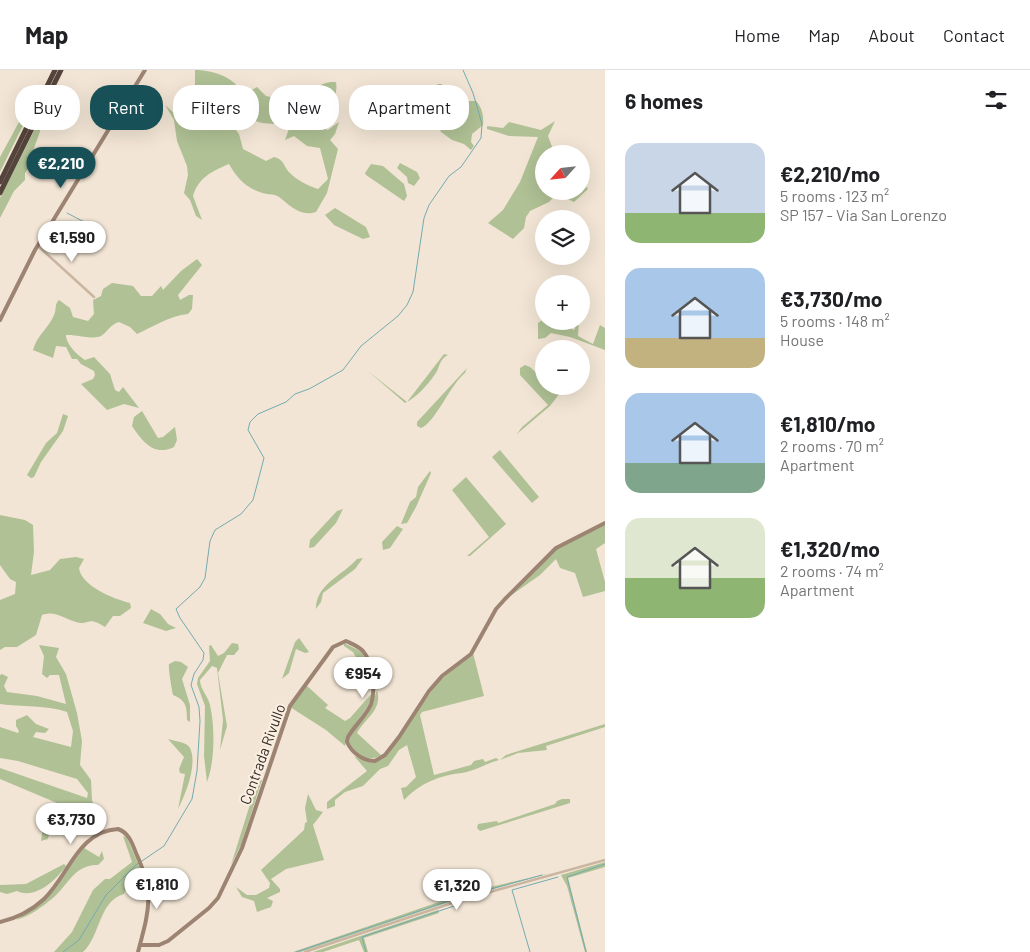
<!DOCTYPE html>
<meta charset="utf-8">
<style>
body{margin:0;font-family:Barlow,sans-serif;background:#f6f6f6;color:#202124;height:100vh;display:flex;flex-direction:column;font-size:19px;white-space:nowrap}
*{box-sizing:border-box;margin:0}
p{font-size:16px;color:#757577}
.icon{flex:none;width:28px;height:28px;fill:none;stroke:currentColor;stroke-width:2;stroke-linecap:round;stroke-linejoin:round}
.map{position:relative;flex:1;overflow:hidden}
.details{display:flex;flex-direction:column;background:#fff;width:425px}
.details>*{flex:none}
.banner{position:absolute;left:15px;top:15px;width:475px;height:45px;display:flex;gap:10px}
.needle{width:32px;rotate:243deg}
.controls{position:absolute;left:535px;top:75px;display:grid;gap:10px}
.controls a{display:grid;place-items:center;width:55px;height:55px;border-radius:50%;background:#fff;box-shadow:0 5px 20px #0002;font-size:25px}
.price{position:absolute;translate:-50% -42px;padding:0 11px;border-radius:18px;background:#fff;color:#222;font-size:16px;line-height:32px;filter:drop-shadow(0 1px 2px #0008)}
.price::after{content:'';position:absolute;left:50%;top:30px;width:15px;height:11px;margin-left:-8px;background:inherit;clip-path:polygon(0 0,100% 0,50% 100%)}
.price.current{background:#185057;color:#fff}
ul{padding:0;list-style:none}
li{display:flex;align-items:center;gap:15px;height:125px;padding:0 20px}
li span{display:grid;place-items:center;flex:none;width:140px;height:100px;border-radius:15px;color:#555}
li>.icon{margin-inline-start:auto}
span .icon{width:60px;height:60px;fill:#fffc;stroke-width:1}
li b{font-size:21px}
h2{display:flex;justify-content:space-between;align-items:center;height:60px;padding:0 20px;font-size:21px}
.chip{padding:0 18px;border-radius:20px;background:#fff;box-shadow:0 5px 20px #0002;font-size:18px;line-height:45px}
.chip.current{background:#185057;color:#fff}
header{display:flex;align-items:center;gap:30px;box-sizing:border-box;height:70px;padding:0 25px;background:#fff;border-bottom:1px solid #e0e0e0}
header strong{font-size:24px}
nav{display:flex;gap:28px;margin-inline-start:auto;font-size:18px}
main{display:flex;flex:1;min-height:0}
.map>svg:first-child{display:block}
</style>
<header>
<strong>Map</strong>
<nav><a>Home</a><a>Map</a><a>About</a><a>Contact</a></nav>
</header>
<main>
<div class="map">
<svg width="605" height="882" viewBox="0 0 605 882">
<rect width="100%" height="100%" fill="#f2e5d5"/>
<g fill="#b0c195" fill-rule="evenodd">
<path d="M 195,0 C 209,0 229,5 238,17 C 242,21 241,23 246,26 L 249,27 L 252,20 L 257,17 L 266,26 L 286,30 L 308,39 L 312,33 C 311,18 322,11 336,12 C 339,28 326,43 325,59 L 328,60 L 339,52 L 335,64 L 330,70 L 338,79 L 327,123 L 316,142 C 300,147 291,136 279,127 C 275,124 272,125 267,124 C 248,120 238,110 229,94 C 212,101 198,108 193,126 L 202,150 L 196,146 L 190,130 L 184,123 L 188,105 L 187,96 L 177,71 L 174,50 L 165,35 L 174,43 L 179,35 L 181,37 L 178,43 L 190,36 L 195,17 ZM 219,26 C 232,27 239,42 251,49 C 264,56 276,52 290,56 L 285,70 L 294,66 L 307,76 L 320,78 L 328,109 L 318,119 C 309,116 296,110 290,103 C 283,96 285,90 274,87 L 266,91 L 243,79 L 239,64 L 235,59 L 230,59 L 224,46 Z"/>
<path d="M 438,14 L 442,14 L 442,20 L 465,31 L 476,31 C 482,37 484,47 483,55 L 472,64 L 471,72 L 474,76 L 471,80 L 464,74 L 452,70 L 441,62 L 430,33 L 422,32 L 420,27 L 412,31 L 396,29 L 391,39 L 384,35 L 380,41 L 375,41 L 375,36 L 383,32 L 383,26 C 386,24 389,19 392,18 C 407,11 422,26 438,14 Z"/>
<path d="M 27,27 L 30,37 L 29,43 L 0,102 L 0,87 L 25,41 Z"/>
<path d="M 64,31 L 44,50 L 32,84 L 33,92 L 25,103 L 25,110 L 14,121 L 0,148 L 0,128 L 38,53 L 54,37 Z"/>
<path d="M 555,51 L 548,66 L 554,82 L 558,84 L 544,84 L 544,121 L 581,121 L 581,110 L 588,119 L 574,132 L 557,124 L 549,132 L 530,141 L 526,147 L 524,158 L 513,169 L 488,153 L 503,140 L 520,112 L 538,67 L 509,66 L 487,59 L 487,56 L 503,58 L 509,52 L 541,60 Z"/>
<path d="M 400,93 L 417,102 L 420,108 L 414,116 L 408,113 L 407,107 L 397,98 Z"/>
<path d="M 371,94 L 383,96 L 404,114 L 407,126 L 404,131 L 366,105 L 365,103 Z"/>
<path d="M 335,138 L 366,157 L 370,167 L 363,169 L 334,155 L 325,145 Z"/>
<path d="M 197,189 L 202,195 L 178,225 L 180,230 L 189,225 L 193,225 L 192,239 L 188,244 C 170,246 154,256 137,264 L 130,257 L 119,252 C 109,255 108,262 101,266 C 92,270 76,264 66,265 C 66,274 77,285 85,290 L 94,287 L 110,304 L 115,320 L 119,322 L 123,317 L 139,338 L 124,334 L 107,340 L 81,314 L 93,309 L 95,305 L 94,301 L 81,294 L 77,289 L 72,289 L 66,277 L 56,276 L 53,288 L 33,280 C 37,265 49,258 54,245 C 57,239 54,235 59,230 L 70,238 L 73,247 L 88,251 L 94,244 L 93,230 L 101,226 L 103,219 L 112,213 L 133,216 L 141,226 L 152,226 L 161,216 L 163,220 L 181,201 Z"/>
<path d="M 544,249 L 544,251 L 551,251 L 574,260 L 579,251 L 578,266 L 593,274 L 600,255 L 605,258 L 605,280 L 570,267 L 551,263 L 545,268 L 538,269 L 538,253 Z"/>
<path d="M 444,284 L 448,285 C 440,289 440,295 437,301 C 430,313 417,327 405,333 L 368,301 L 407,332 Z"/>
<path d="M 525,295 L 530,297 L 544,310 L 544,316 L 550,316 L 560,323 L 550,336 L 517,364 L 522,357 L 548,335 L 520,305 L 520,298 Z"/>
<path d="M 467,298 L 465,303 C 450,315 435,353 421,358 L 417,356 L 417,352 Z"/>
<path d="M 142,341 L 158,368 L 163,367 L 175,357 L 177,370 L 174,377 C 154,387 142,371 132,356 L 134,347 Z"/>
<path d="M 63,344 L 68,346 L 63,361 L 41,392 L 34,407 L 31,408 L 27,405 L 46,373 L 57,363 Z"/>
<path d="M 500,380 L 539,427 L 532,433 L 492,387 Z"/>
<path d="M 430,401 L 431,403 L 416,437 L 407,453 L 401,454 L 410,432 L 416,427 L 418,417 Z"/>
<path d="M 466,407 L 506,454 L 470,486 L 467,486 L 489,467 L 452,420 Z"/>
<path d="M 343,439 L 336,453 L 314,477 L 309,478 L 310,470 L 337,441 Z"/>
<path d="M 0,445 L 25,450 L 33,455 L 34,482 L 31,505 L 50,500 L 60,489 L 76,487 L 84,489 L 79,498 C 81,516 114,529 130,533 L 131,538 L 120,546 L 113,546 L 105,557 C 87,545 90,556 76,552 C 63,548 55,540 42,545 L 36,565 L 17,577 L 5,577 L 0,580 L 0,530 L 15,524 L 16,512 L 10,509 L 0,495 Z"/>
<path d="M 605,455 L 605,473 L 596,479 L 605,512 L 605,521 L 583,527 L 575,503 L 560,498 L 556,489 L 540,505 L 506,529 L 555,480 Z"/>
<path d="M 397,456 L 403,459 L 390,478 L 383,480 L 382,472 Z"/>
<path d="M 363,488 L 355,499 L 323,523 L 321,532 L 316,539 C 316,514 342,506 357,489 Z"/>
<path d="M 151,539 L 160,544 L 168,554 L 176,558 L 166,561 L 143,553 Z"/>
<path d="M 299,568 L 309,582 L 305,583 L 296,579 L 289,603 L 282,609 L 295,572 Z"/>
<path d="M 232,573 L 238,574 L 239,579 L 234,585 L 227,585 L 218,603 L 227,656 L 220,680 L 223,650 L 217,598 L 212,596 L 200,610 C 200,619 208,626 210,635 C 215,657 215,691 207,712 L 204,686 L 205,636 L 197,614 L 198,608 L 210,591 L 209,576 L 211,575 L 218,586 L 224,583 Z"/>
<path d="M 344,573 L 362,582 L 367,594 L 365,594 L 346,615 L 359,593 L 353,582 L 344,576 Z"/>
<path d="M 39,575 L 59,578 L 56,587 L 66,604 L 77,643 L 82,671 L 80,695 L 91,710 L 92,730 L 102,759 L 98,761 L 89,745 L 61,736 L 51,755 L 48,769 L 41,771 L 43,758 L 57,733 L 0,709 L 0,698 L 87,728 L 88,723 L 77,709 L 18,691 L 0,688 L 0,657 L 18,663 L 19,661 L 16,656 L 16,650 L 27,645 L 36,654 L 49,659 L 45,663 L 36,662 L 33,667 L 71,677 L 73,661 L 67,642 C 48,635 21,637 0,634 L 0,605 L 2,604 L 8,607 L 4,616 L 7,622 L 37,626 L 66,634 L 59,605 L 50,605 L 47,608 L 42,604 L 44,586 Z"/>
<path d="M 473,583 L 484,626 L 422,642 L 420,645 L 434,705 L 471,695 L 474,691 L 483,689 L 485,692 L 496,688 L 499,690 C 487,693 475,701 462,703 C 440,705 420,713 404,730 L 401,718 L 406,717 L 416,707 L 407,675 L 399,680 L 388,696 L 380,699 L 363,716 L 345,722 L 335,730 L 335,736 L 327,739 L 327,732 L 367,701 L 354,686 L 371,693 L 382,689 L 439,611 Z"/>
<path d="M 175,591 L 181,592 L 188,597 L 182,609 L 190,635 L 190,652 L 187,650 C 187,637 186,630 173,625 C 172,620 168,598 169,594 Z"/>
<path d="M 306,615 L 328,635 L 325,638 L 345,651 L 350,648 L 372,623 C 369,644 348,655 345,676 L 326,660 L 290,637 Z"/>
<path d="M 377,620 C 383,640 365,648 357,663 L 381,685 C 367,694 356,684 349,672 L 350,667 L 372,635 Z"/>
<path d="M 605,654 L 605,657 L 546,676 L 547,680 L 518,683 L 500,690 L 506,685 Z"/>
<path d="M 168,669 C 174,671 187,672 190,678 C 198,695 185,725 178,739 L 185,704 L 180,703 L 179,699 L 184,687 Z"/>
<path d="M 258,709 L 262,710 L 241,775 L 231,795 Z"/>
<path d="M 308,724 L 316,740 L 323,742 L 313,755 L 324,790 L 286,799 L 271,809 L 280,819 L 280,822 L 267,828 L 273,831 L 271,837 L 257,842 L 254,831 L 242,827 L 236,817 L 247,825 L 256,825 L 269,818 L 270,813 L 261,800 L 304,760 L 305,753 L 307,752 L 305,738 Z"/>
<path d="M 562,729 L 570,729 L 570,733 L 480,761 L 477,758 L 478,754 L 497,751 L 498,753 L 555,734 L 557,731 Z"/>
<path d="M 123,766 L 127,768 L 144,807 L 133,806 L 132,813 L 127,816 L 124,824 C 98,832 101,865 83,882 L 54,882 L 72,862 L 93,820 L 105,809 L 110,809 L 132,792 Z"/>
<path d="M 84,778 L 99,787 L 102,781 L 104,789 L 98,795 C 75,794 68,815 53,828 C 42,837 30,846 16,850 L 45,830 Z"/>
<path d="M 605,792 L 605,797 L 568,808 L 587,882 L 585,882 L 567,816 L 561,805 Z"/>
<path d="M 64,794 L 66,796 C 56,810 35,830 17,821 L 7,824 L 0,822 L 0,815 L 26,814 Z"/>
<path d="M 551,803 L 464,827 L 301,882 L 293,882 L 468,822 Z"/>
<path d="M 438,840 L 439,843 L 364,868 L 368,882 L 364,882 L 359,870 L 323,882 L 313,882 Z"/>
</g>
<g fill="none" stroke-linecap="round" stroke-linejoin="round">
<g stroke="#73abb0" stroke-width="1">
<path d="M 67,143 L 90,155"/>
<path d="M 63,882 L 79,870 L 106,825 L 136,795 L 164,776 L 192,729 L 197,701 L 200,651 L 199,637 L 191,615 L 194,604 L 203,590 L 204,583 L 180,548 L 176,539 L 200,517 L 205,508 L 210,471 L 215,460 L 241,444 L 253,430 L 264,388 L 248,360 L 250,352 L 258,344 L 286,332 L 295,324 L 309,319 L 343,300 L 361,276 L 398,246 L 407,235 L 413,222 L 424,148 L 429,135 L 449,106 L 461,97 L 481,68 L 482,54 L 473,23 L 463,0"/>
<path d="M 296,882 L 455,829 L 542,805"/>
<path d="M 366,882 L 362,867 L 454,836"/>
<path d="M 530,882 L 512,820 L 558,807"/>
<path d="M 586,882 L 567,807 L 605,794"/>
</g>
<g stroke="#cab5a1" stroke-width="2.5">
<path d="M 38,176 L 94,227"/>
<path d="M 305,882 L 461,830 L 605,790"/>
</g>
<g stroke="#9d8472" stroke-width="4">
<path d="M 0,250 L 35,180 L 145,0"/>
<path d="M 0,852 C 18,848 31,841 44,829 C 69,805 78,761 118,759 C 129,763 132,773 136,783 C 155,824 149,840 138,882"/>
<path d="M 140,875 L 159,875 L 168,871 L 209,838 L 218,828 L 242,778 L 290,636 L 333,577 L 346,571 C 352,574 358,576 363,581 C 373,593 376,620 371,634 C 366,646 355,655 348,667 L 347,672 C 352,683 363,691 375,691 L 385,685 L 399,667 L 429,621 L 442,606 L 471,584 L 496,539 L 505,529 L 556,478 L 605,453"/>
</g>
<g stroke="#55443b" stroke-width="5">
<path d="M 0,112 L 55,0"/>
<path d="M 0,123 L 61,0"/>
</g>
</g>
<g text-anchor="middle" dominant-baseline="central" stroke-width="4" stroke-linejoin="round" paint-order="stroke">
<g font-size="15" fill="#342a24" stroke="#faefe1">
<text transform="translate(262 684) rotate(-70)">Contrada Rivullo</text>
</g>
</g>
</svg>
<div class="controls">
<a><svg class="needle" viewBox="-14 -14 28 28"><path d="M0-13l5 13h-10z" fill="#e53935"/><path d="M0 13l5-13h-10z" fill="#757577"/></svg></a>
<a><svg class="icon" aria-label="layers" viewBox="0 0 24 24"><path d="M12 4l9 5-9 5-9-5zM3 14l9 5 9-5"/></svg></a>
<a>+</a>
<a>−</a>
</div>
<b class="price current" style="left:61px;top:119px">€2,210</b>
<b class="price" style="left:72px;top:193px">€1,590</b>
<b class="price" style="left:363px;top:629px">€954</b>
<b class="price" style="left:71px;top:775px">€3,730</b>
<b class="price" style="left:157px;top:840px">€1,810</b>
<b class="price" style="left:457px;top:841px">€1,320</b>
<div class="banner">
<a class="chip">Buy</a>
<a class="chip current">Rent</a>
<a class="chip">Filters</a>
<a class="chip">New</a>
<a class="chip">Apartment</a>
</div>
</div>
<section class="details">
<h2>6 homes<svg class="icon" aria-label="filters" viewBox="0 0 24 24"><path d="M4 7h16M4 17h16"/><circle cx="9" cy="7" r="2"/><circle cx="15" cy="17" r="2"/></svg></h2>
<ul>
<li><span style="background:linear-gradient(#c9d6e8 70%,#8fb573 0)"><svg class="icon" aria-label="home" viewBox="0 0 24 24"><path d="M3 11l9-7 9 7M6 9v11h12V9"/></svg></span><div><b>€2,210/mo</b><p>5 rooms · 123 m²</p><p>SP 157 - Via San Lorenzo</p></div></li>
<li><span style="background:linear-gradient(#a9c7e8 70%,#c2b280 0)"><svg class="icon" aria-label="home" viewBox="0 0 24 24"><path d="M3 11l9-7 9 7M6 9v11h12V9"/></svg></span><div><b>€3,730/mo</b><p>5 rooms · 148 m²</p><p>House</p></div></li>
<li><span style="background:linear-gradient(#a9c7e8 70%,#7fa58c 0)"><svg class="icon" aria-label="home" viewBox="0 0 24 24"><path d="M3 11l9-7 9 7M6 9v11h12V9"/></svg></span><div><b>€1,810/mo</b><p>2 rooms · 70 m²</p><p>Apartment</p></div></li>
<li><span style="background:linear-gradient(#dfe7d0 60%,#8fb573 0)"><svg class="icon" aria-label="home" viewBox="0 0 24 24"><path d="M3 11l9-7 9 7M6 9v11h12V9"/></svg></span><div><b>€1,320/mo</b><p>2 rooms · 74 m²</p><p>Apartment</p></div></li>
</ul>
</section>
</main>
